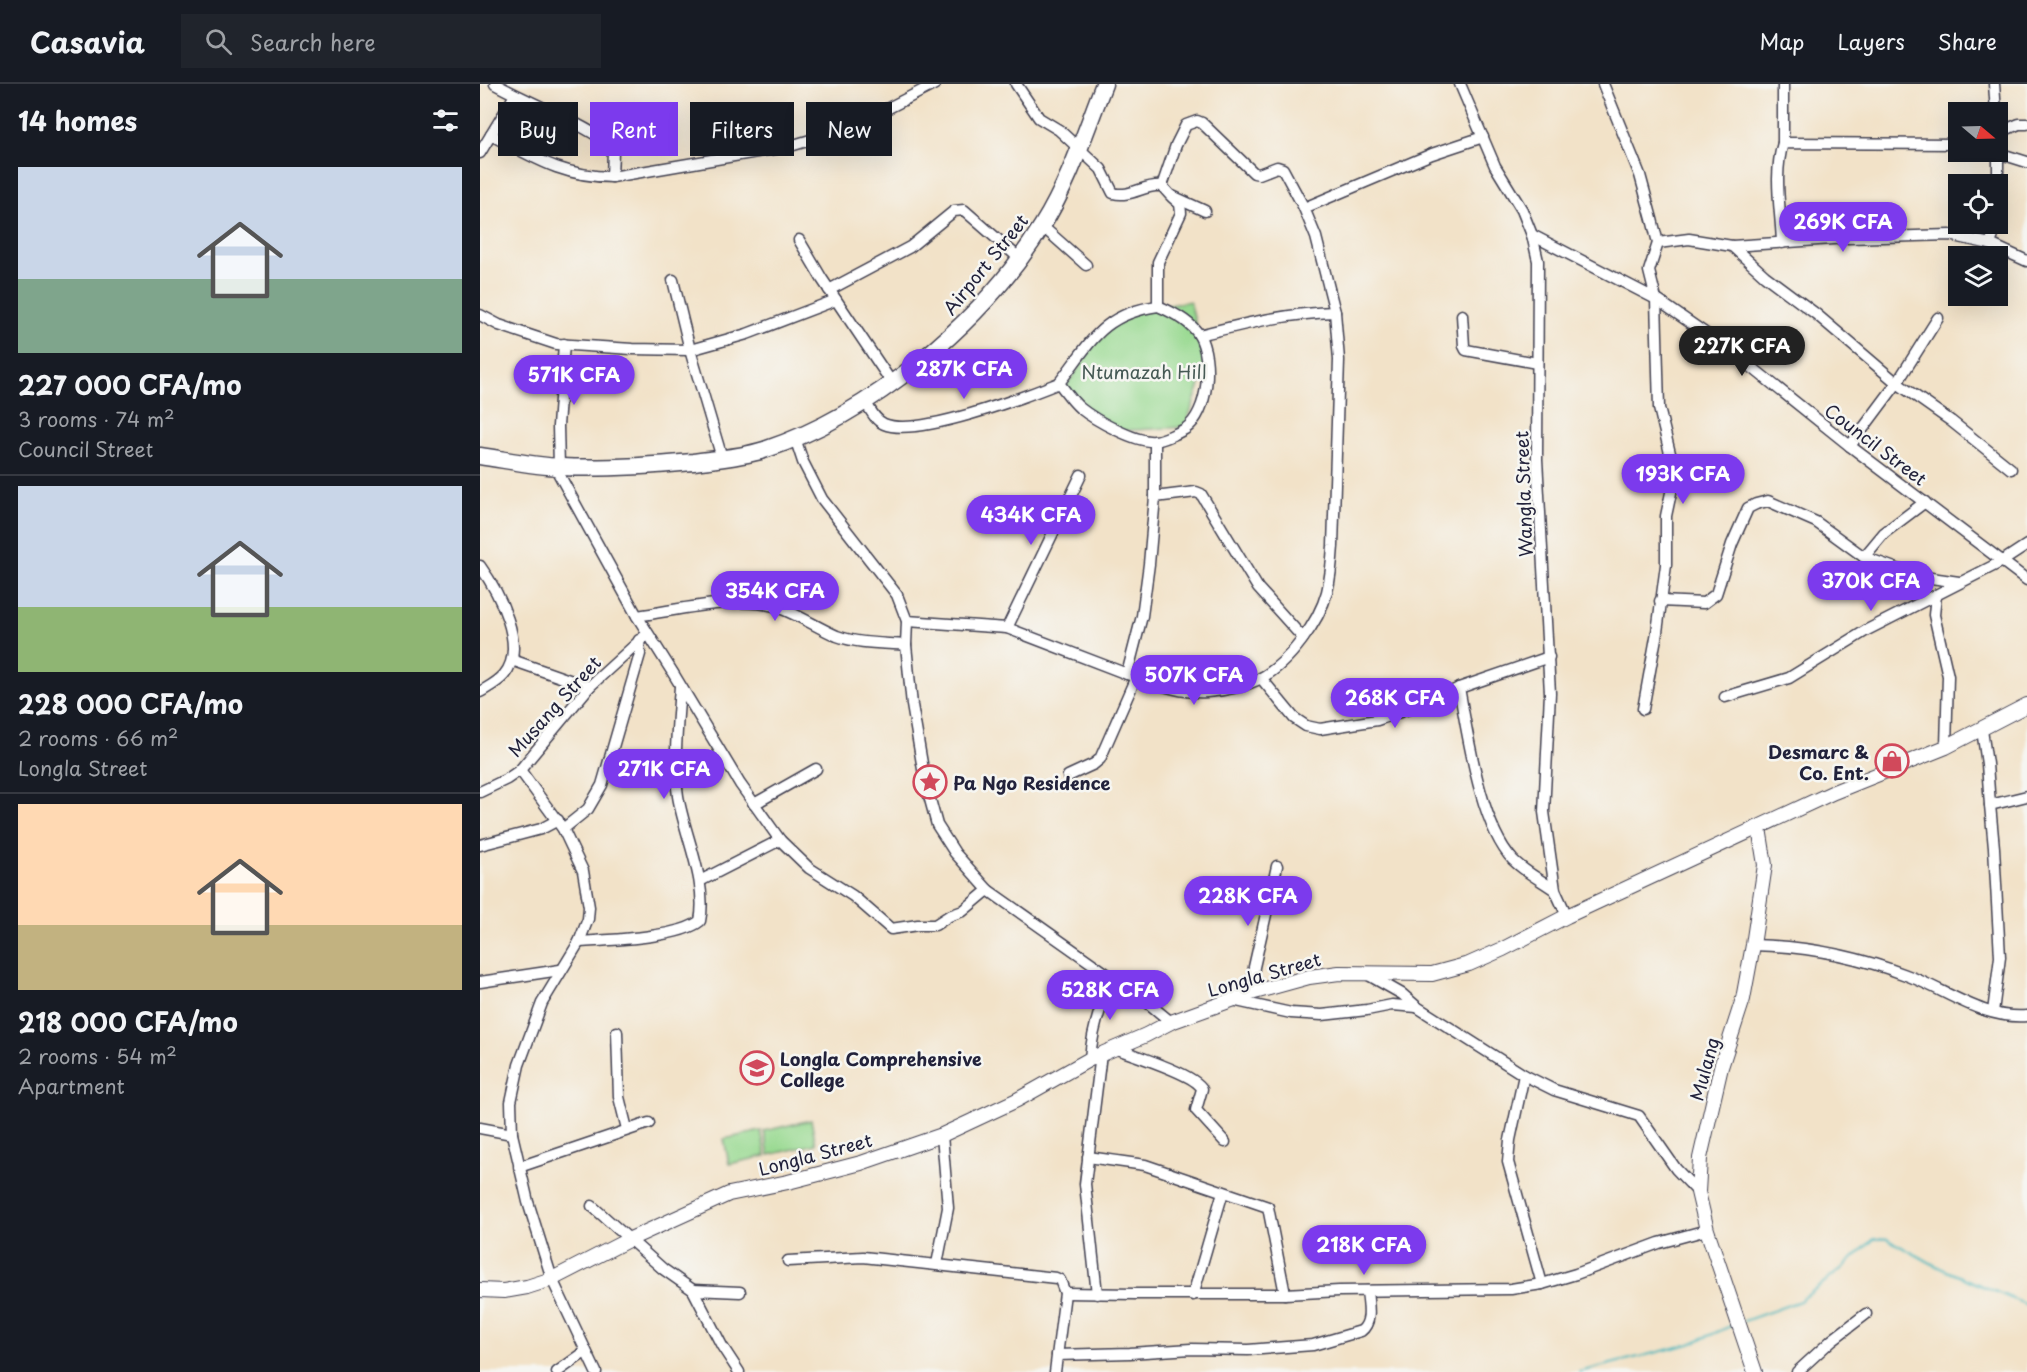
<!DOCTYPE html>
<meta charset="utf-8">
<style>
body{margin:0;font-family:"Playpen Sans",sans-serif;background:#20242c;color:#f1f3f6;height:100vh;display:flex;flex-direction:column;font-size:22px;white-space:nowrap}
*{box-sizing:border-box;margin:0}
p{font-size:20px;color:#9ea1a6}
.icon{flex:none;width:33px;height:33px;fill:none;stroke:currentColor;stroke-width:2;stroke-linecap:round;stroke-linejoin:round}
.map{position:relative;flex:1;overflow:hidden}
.side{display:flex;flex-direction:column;background:#171b24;width:480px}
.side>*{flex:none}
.hud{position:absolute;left:18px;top:18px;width:570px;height:54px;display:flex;gap:12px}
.needle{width:39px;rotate:109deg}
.controls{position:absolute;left:1468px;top:18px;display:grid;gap:12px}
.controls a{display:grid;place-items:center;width:60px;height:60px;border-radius:0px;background:#171b24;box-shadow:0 6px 24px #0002;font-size:30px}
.price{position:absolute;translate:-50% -51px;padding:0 14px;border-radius:21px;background:#7c3aed;color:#fff;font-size:20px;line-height:39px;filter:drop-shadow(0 2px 3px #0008)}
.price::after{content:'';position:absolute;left:50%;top:36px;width:18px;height:14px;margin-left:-9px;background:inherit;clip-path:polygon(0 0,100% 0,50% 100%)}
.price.active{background:#222;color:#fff}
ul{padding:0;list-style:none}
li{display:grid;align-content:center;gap:12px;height:318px;padding:0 18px}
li+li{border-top:2px solid #363941}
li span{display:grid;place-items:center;height:186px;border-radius:0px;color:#555}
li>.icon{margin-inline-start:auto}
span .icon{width:108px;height:108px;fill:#fffc;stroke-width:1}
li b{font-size:26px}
h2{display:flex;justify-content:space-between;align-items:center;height:72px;padding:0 18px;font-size:26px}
.tag{padding:0 21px;border-radius:0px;background:#171b24;box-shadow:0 6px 24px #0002;font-size:21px;line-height:54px}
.tag.active{background:#7c3aed;color:#fff}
header{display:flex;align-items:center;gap:36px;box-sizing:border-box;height:84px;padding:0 30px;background:#171b24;border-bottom:2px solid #363941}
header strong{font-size:28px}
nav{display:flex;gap:33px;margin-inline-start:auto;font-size:21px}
.search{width:420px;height:54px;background:#20242c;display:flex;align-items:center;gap:15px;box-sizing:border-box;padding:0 21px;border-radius:0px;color:#9ea1a6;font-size:22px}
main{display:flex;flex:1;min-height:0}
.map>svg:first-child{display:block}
</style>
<header>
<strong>Casavia</strong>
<div class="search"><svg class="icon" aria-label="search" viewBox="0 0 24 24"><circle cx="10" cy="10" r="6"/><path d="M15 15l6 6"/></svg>Search here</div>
<nav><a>Map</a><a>Layers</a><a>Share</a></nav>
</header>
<main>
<section class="side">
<h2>14 homes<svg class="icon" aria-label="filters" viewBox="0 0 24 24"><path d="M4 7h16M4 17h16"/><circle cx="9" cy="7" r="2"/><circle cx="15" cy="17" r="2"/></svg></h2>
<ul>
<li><span style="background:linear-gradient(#c9d6e8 60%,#7fa58c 0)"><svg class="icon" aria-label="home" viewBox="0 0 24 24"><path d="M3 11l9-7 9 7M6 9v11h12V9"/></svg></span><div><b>227 000 CFA/mo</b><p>3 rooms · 74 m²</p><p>Council Street</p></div></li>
<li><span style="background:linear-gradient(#c9d6e8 65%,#8fb573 0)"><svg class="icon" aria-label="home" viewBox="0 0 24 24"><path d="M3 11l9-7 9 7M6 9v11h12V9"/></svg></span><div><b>228 000 CFA/mo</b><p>2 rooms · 66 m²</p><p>Longla Street</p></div></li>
<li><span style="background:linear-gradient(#ffd9b3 65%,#c2b280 0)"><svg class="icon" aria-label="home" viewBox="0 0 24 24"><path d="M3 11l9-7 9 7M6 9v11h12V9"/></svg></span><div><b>218 000 CFA/mo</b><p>2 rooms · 54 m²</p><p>Apartment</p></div></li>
</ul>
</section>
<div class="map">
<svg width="1547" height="1288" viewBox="0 0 1547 1288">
<rect width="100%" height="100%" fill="#f6f6f2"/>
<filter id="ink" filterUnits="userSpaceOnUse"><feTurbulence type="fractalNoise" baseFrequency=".0167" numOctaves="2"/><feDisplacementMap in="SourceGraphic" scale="12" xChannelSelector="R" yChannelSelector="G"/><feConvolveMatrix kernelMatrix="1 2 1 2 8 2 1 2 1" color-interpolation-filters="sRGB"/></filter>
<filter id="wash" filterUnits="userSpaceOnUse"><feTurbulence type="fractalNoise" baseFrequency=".008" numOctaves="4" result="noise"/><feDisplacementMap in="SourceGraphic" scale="24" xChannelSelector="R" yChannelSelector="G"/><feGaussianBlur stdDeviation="1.35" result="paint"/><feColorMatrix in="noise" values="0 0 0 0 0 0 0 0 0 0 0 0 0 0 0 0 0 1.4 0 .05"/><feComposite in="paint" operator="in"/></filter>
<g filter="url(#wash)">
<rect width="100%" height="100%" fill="#f2e2c8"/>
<g fill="#98d990" stroke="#5d7e66" stroke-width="1.5">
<path d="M 710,217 L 726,284 L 705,343 L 637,347 L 600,322 L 584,305 L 626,243 L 654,228 Z"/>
<path d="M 331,1036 L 336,1060 L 289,1071 L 284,1047 Z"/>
<path d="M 281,1047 L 286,1072 L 249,1080 L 244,1055 Z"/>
</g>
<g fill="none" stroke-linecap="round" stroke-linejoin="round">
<g stroke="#46b6bc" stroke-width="2">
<path d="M 1264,1237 L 1320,1217 L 1360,1186 L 1394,1155 L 1407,1155 L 1460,1184 L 1547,1221"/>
<path d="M 1099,1288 L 1210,1260 L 1253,1241"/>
</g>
</g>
</g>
<g filter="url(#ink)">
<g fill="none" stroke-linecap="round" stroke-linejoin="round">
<defs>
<g id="minor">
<path d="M 15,0 C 53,21 94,35 130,60 L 133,67 L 132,93"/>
<path d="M 536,0 L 559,34 L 579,46 L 621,85 L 633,109 C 651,114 664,100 682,102 L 690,111 L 725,127"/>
<path d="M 980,0 L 1015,82 L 1042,126 L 1052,151 L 1058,177 L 1057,375 L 1070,609 L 1064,728 L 1075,806 L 1087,832"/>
<path d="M 1123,0 L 1160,91 L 1172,135 L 1178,159 L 1169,187 L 1176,215 L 1254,269 L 1370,362 L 1547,496"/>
<path d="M 1303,0 L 1303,59"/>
<path d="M 1514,0 L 1516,28"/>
<path d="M 1518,49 L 1539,40 L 1547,40"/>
<path d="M 11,51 C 55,74 81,92 132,93 L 307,63 L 347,51 L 389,34 L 455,0"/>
<path d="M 1515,68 L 1547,78"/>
<path d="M 0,69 L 35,11"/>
<path d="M 1518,69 L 1518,130"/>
<path d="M 824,124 L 952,70 L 1003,53"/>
<path d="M 562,142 L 606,181"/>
<path d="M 1052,151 L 1176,215 L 1179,324 L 1195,390 L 1186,432 L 1186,481 L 1177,548 L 1163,625"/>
<path d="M 319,156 L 342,195 L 412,299"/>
<path d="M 1178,159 L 1209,155 L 1252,162 L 1367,154 L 1470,151 L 1510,160 L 1547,177"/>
<path d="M 1302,159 C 1301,126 1293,91 1303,59 L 1479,60"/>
<path d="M 1510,160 L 1517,140"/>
<path d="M 1252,162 L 1285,192 L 1336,230 L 1417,299 L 1471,337 L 1531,385"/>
<path d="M 193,196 L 210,266 L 242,374"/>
<path d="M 349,206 L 430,163 L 474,127 L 484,126 L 539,174"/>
<path d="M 678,222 C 692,228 711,238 719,251 C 733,275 729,329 705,345 C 698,349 683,356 675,357 C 656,359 615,336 600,324 C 592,317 586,308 579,299 C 611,258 622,230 678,222 Z"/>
<path d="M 678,222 L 678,178 L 701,129 L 700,120 L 692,113"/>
<path d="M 0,231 L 19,241 L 76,260 L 152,265 L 210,266 L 267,250 L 356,216"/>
<path d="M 982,231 L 984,262 L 986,266 L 1057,279"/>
<path d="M 719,251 C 764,240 808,229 855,228"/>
<path d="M 386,319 C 391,327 395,336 404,340 C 437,354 544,313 579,299"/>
<path d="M 315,354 L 323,378 L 342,415 L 417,511 L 427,537 L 426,561 L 432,621 L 445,697 L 457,741 L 475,769 L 508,806 L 668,919 L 691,938"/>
<path d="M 1370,362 L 1417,299 L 1458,234"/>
<path d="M 75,383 L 157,532 L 193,589 L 260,700 L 300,756 L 329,784 L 373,812 L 411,845 L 438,841 L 455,841 L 469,832 L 483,827 L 508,806"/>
<path d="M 79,383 L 78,342 L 84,260"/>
<path d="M 675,413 L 716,408 L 721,410 L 778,504 L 823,554"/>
<path d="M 1384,473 L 1404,449 L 1445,418"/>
<path d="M 0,482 C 18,507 48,563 24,591 C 17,599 8,603 0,608"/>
<path d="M 1456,511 L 1454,531 L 1468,592 L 1466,663"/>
<path d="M 1180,517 L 1224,519 L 1236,510 L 1252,460 L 1268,424 L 1276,420 L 1288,417 L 1336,438 L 1384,473 L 1437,492 L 1479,498"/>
<path d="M 157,532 C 195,526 257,512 294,522 C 316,529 336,543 357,552 C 379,560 403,559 426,561"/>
<path d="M 427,537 L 527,544 L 647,590 L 662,532 L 669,480 L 675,413 L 675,357"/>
<path d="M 527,544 L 601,391"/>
<path d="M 32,576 L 109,603"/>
<path d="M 647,590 C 672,598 700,610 727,608 C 744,607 766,602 781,594 C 809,579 839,538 847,508 C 851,492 852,477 853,462 L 859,276 L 855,228 L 836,153 L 824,124 L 803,85 L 797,83 L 779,90 L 774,89 L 722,39 L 717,37 L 706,41 L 696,61 L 682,102"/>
<path d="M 781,594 L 814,634 L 826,642 L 840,645 L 897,636 L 954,616 L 979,604 L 1069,573"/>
<path d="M 979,604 C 988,651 1000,741 1033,776 C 1045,788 1061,796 1075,806"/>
<path d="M 1245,613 L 1309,594 L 1387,546 L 1521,478 L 1547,461"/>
<path d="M 1502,646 L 1507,680 L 1510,721 L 1547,712"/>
<path d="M 40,686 L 83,745 L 103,787 L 109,823 L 108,835 L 99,858 L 62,919 L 39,981 L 31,1018 L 32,1050 L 48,1118 L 72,1195 L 116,1288"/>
<path d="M 588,692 L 614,680 L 620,675 L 656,593"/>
<path d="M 0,708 L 27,695 L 40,686 L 109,603 L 167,550"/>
<path d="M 274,720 L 336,685"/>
<path d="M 1510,721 L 1514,764 L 1520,873 L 1513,928"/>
<path d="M 83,745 L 108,725 L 122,701 L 160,570 L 159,556"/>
<path d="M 0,761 L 61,745 L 78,736"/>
<path d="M 220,797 L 300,756"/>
<path d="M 99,858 C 128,856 199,854 220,837 C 228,798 204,750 198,712 C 193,679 198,635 200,602"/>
<path d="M 1273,861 C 1326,862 1377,872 1426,891 C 1465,905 1503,936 1547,932"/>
<path d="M 885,889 L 922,910 L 937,923 L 1044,991 L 1074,1006 L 1159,1032 L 1196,1085 L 1218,1108"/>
<path d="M 0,898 L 80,886"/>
<path d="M 771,909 L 774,883 L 797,782"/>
<path d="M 752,916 L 811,929 L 842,931 L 887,926 L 912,921 L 937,923"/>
<path d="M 137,948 L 139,1013 L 147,1045"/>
<path d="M 634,964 C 651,970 717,991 722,1005 L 716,1026 L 745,1058"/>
<path d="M 610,975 C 612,946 620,921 633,895"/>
<path d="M 1044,991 L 1030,1056 L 1028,1078 L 1062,1200"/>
<path d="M 0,1044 L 32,1050"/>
<path d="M 608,1073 L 665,1081 L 788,1123 L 805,1210 L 859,1207 L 1031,1205 L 1062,1200 L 1096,1190 L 1179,1159 L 1227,1146"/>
<path d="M 39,1083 L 169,1039"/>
<path d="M 112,1122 L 183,1185 L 213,1206 L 242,1262 L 259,1288"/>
<path d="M 308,1177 L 383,1173 L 576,1194 L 580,1196 L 585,1209 L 575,1288"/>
<path d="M 457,1180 L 468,1124 L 462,1051"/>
<path d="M 213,1206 L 260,1208"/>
<path d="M 585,1209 L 655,1210 L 805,1210"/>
<path d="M 617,1210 L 605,1100 L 621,970"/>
<path d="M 713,1211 L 743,1108"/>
<path d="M 577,1271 L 650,1269 L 711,1265 L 768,1266 L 833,1261 L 881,1247 C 893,1238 888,1220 887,1207"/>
<path d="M 77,1288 L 105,1268"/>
<path d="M 1317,1288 L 1352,1256 L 1386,1230"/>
</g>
<g id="major">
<path d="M 0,1206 L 24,1207 L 47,1203 L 72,1195 L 148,1156 L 249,1110 L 308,1098 L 381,1079 L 462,1051 L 537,1016 L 610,975 L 666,951 L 691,938 L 771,909 L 829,893 L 859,889 L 952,890 L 989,880 L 1023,865 L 1087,832 L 1354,708 L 1466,663 L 1547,621"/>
<path d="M 1275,1288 L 1227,1146 L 1218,1108 L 1220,1074 L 1241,983 L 1263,915 L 1273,861 L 1285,781 L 1279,744"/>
</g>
<path id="highway" d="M 0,372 C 27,376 54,382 81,383 C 125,385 169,382 213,378 C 236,375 262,373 284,366 C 391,331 504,237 562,142 C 590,97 605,48 624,0"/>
</defs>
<use href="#minor" stroke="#413f50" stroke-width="13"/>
<use href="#major" stroke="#413f50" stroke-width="16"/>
<use href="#highway" stroke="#413f50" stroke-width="19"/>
<use href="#minor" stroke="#fff" stroke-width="10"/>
<use href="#major" stroke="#fff" stroke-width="14"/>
<use href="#highway" stroke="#fff" stroke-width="16"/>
</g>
</g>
<defs>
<symbol id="shop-ring" viewBox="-11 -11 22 22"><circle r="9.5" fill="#f6f6f2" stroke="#d1495b" stroke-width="1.5"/><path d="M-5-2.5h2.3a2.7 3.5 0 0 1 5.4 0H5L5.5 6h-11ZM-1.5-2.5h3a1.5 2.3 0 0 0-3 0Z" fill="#d1495b"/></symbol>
<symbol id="sight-ring" viewBox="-11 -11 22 22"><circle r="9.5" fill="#f6f6f2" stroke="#d1495b" stroke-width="1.5"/><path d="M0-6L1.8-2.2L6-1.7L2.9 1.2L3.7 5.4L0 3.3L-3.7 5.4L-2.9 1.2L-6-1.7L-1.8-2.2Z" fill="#d1495b"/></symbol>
<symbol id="school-ring" viewBox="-11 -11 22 22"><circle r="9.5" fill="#f6f6f2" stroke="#d1495b" stroke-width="1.5"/><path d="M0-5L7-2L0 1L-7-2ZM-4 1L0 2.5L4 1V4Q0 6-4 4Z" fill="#d1495b"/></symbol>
</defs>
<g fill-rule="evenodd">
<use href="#shop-ring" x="1393" y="658" width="38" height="38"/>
<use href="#sight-ring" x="431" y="679" width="38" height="38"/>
<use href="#school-ring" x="258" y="965" width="38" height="38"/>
</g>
<g text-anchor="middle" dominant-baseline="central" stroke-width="5" stroke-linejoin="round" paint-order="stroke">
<g font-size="18" fill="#22223b" stroke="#f6f6f2">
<text transform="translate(505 180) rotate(-51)">Airport Street</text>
<text transform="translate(1396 360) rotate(37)">Council Street</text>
<text transform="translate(1043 410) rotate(-92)">Wangla Street</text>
<text transform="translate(74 622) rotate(-48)">Musang Street</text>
<text transform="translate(784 890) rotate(-16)">Longla Street</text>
<text transform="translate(1224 985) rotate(-75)">Mulang</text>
<text transform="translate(335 1070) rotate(-15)">Longla Street</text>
</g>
<g font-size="18" fill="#455954" stroke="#f6f6f2">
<text x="664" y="287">Ntumazah Hill</text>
</g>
<g font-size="18" font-weight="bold" fill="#22223b" stroke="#f6f6f2" text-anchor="start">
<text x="1389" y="667" text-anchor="end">Desmarc &amp;<tspan x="1389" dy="21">Co. Ent.</tspan></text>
<text x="473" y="698">Pa Ngo Residence</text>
<text x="300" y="974">Longla Comprehensive<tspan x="300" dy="21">College</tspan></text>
</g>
</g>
</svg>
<div class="controls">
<a><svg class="needle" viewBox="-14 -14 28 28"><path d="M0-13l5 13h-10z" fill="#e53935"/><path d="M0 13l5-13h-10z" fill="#9ea1a6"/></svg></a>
<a><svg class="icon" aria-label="locate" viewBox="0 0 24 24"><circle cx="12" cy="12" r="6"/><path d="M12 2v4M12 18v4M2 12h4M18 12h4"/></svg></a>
<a><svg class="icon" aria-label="layers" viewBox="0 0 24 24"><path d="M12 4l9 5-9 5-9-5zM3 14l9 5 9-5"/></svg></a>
</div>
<b class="price" style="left:1363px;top:169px">269K CFA</b>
<b class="price active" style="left:1262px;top:293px">227K CFA</b>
<b class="price" style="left:484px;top:316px">287K CFA</b>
<b class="price" style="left:94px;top:322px">571K CFA</b>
<b class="price" style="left:1203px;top:421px">193K CFA</b>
<b class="price" style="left:551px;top:462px">434K CFA</b>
<b class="price" style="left:1391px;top:528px">370K CFA</b>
<b class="price" style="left:295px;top:538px">354K CFA</b>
<b class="price" style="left:714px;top:622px">507K CFA</b>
<b class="price" style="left:915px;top:645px">268K CFA</b>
<b class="price" style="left:184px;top:716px">271K CFA</b>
<b class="price" style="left:768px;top:843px">228K CFA</b>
<b class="price" style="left:630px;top:937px">528K CFA</b>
<b class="price" style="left:884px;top:1192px">218K CFA</b>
<div class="hud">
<a class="tag">Buy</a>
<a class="tag active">Rent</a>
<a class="tag">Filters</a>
<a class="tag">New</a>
</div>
</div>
</main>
